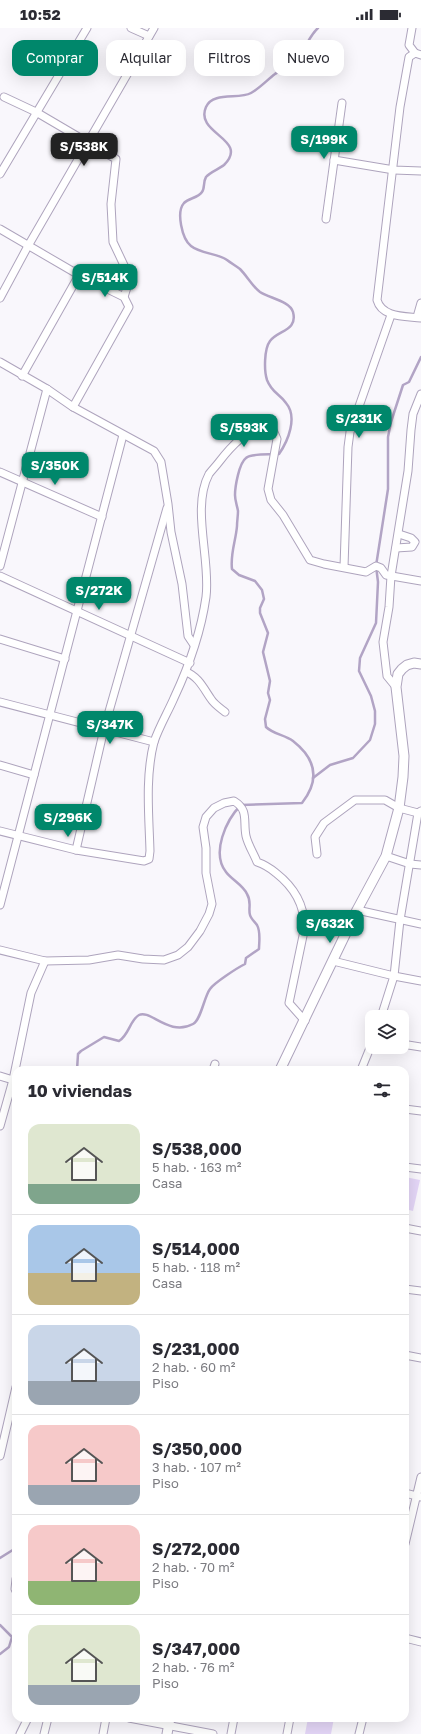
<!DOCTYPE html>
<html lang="es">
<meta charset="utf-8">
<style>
body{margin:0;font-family:"Golos Text",sans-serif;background:#f7f7f7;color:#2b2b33;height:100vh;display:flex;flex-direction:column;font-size:15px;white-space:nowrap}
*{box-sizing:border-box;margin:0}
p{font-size:13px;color:#7c7c81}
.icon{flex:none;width:22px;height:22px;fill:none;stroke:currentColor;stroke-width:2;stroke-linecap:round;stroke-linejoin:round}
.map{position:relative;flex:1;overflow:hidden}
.side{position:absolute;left:12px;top:1038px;width:397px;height:656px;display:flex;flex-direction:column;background:#fff;border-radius:12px;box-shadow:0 4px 16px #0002}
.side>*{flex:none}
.banner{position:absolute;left:12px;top:12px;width:397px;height:36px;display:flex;gap:8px}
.buttons{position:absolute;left:365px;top:982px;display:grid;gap:8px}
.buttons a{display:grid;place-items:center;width:44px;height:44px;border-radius:8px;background:#fff;box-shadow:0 4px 16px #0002;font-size:20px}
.price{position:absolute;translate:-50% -34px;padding:0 9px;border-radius:8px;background:#00876b;color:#fff;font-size:13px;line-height:26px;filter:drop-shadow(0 1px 2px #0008)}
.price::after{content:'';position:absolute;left:50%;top:24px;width:12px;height:9px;margin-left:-6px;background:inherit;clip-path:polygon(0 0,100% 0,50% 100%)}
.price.on{background:#222;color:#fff}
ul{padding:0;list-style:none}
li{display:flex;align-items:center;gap:12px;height:100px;padding:0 16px}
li+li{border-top:1px solid #e1e1e2}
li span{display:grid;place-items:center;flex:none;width:112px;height:80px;border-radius:12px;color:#555}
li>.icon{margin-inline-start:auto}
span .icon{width:48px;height:48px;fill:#fffc;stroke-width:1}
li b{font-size:17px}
h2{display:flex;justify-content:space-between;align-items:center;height:48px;padding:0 16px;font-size:17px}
.pill{padding:0 14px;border-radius:12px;background:#fff;box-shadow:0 4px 16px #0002;font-size:14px;line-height:36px}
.pill.on{background:#00876b;color:#fff}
.status{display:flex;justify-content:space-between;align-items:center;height:28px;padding:0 20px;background:#fff;direction:ltr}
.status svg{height:11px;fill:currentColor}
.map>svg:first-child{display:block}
</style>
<div class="status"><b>10:52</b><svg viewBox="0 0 49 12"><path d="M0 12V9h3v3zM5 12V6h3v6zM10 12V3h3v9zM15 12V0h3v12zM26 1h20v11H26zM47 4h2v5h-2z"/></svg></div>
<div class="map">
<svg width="421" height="1706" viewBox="0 0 421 1706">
<rect width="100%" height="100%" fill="#f9f7fc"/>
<g fill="#e4d6f7">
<path d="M 405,1149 L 420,1152 L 413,1183 L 405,1181 Z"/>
<path d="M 308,1690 L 334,1690 L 331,1706 L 305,1706 Z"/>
</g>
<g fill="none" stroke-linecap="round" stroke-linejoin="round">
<g stroke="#b2a4c5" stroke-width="2.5">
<path d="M 313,750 L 330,737 L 353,730 L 370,712 L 375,696 L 375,683 L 371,668 L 359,643 L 360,630 L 376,595 L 378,554 L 376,538 L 388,461 L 388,409 L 391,394 L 403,357 L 409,354 L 421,329"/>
<path d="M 77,1042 L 78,1026 L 81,1023 L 104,1009 L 119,1013 C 129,1007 130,992 139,987 C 150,981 169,1009 193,996 C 201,992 204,969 210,961 C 214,955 237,940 245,936 L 246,930 L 259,921 C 259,914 261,904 257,897 C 255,894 251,891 250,887 C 248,880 252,874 247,866 C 243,857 232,852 226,844 C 211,825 226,792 241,777 L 302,775 C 320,752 316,731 293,713 C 285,707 273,706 266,699 L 265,691 L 270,672 L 268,665 L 270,653 L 263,624 L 268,605 L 260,585 L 260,580 L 264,571 L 262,562 L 255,553 L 239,547 L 232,541 C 230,526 236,512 237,498 C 237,493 238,488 238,483 C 237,477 235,473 235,467 C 235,459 239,435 246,430 C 251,425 270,427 279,426 C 288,413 298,389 286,375 C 279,365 272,365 267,352 C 264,343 264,321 270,313 C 278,302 298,303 293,284 C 290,273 269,270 260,264 C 252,258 247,248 240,241 C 236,238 231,235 227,232 C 217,225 201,226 191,218 C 182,211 176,184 184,175 C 189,170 198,170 202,164 C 205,160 203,154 206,149 C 210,144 219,141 224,137 C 250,111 194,106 206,79 C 213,63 239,72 251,65 C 260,60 267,52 275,46 C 278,43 283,43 286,40 C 290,37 295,32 299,28 C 306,19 310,7 318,0"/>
<path d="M 0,1530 L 16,1520"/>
<path d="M 0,1597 L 12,1609 L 9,1619 L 0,1626"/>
</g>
<defs>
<g id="street">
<path d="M 131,0 L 149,8"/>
<path d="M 412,0 L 409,17 L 415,25"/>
<path d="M 421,27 L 415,25 L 409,29 L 400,79 L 377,272 C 382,290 406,288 421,290"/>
<path d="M 4,69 L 36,84 L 116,131 L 111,176 L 113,214 L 130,250 L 124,269"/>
<path d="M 334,132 L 394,142 L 421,143"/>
<path d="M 0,146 L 87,0"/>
<path d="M 326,191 L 342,75"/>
<path d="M 0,201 L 79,247 L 124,269 L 129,279 L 73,379"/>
<path d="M 0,270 L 28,218 L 154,0"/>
<path d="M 417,289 L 421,275"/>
<path d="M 0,334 L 47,361 L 73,379 L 154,423 L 161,434 L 168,476 L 171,504 L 182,556 L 188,608 L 194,617"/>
<path d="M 22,348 L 79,247"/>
<path d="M 0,444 L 102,489"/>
<path d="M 396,520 L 412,519 L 415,514 L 411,510 L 399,506"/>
<path d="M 0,538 L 47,361"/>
<path d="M 344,539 L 348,419 L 350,404 L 391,287"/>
<path d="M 0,548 L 190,635"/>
<path d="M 0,611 L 65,631"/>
<path d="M 186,644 C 198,648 204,661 211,671 C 214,676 220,680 225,684"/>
<path d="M 396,659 L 387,648 L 383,614 L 389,579 L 391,548 L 408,443 L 411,402 L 413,386 L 421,366"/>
<path d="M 0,674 L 154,714"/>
<path d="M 0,737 L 34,747"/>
<path d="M 0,803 L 76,822 L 144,833 L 149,831 L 150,823 C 149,788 145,749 154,714 C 159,699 168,684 174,670 C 189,638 201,604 206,569 C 211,532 191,480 209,446 C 212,442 216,438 219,434 C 232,417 246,403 267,395 L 273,402 L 277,411 L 268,461 L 271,472 L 283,487 L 310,532 L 324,536 L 366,544 L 376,538 L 381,540 L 386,547 L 421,553"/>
<path d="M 76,822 L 104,701 L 167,480"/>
<path d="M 317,826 L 315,809 L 324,795 L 355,772 L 385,772 L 399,780 L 418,785"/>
<path d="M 386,828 L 410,836 L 421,837"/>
<path d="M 0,877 L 123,407"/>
<path d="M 357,882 L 421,896"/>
<path d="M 0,922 L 45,933 L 89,932 L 118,927 L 143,931 L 164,932 L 178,927 L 188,919 L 200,903 L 209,886 L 212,876 L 206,845 L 206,820 L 203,799 L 206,789 L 214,780 L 224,775 L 234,773 C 249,782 243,793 246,808 C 248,817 254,826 257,834 C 266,837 270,840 276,845 C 295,860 306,878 304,903 L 289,975 L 305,993"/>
<path d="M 333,933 L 394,948 L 421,953"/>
<path d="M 381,989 L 394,948 L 400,892 L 418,785 L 421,783"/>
<path d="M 402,1016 L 421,1019"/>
<path d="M 213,1042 L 215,1036"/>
<path d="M 361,1042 L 372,1015"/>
<path d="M 0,1048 L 13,1052"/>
<path d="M 405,1081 L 421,1083"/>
<path d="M 0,1098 L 13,1052 L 31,965 L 45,933"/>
<path d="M 405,1139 L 421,1141"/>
<path d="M 405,1200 L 421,1203"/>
<path d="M 405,1261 L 421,1263"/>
<path d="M 405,1327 L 421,1330"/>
<path d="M 0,1428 L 16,1359"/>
<path d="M 405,1465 L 421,1469"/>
<path d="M 405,1516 L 421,1449"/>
<path d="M 16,1551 L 15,1561 L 16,1563"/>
<path d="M 405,1610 L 421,1614"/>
<path d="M 129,1690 L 213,1706"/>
<path d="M 20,1706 L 28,1690"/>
<path d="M 44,1706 L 48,1690"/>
<path d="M 103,1706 L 106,1690"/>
<path d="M 231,1706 L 234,1690"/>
<path d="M 287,1706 L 290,1690"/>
<path d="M 359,1706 L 363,1690"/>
</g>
<g id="secondary">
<path d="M 280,1042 L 357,882 L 386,828 L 399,780 L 403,749 L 404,728 L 396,659 L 398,646 L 402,641 L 407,637 L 414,635 L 421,636"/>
<path d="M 167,1706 L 170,1690"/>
</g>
</defs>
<use href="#street" stroke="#aea4bd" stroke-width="9"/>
<use href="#secondary" stroke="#aea4bd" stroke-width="11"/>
<use href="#street" stroke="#fff" stroke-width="7"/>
<use href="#secondary" stroke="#fff" stroke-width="9"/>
</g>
</svg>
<div class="buttons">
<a><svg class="icon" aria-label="layers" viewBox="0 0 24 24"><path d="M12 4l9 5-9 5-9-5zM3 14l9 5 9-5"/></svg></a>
</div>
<b class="price" style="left:324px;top:132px">S/199K</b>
<b class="price on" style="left:84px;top:139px">S/538K</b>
<b class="price" style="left:105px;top:270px">S/514K</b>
<b class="price" style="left:359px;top:411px">S/231K</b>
<b class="price" style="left:244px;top:420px">S/593K</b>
<b class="price" style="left:55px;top:458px">S/350K</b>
<b class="price" style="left:99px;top:583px">S/272K</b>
<b class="price" style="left:110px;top:717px">S/347K</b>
<b class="price" style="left:68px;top:810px">S/296K</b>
<b class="price" style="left:330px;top:916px">S/632K</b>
<div class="banner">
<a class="pill on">Comprar</a>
<a class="pill">Alquilar</a>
<a class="pill">Filtros</a>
<a class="pill">Nuevo</a>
</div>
<section class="side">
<h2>10 viviendas<svg class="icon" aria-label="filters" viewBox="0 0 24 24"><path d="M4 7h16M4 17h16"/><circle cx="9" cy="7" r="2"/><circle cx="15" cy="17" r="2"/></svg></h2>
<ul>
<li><span style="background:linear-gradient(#dfe7d0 75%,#7fa58c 0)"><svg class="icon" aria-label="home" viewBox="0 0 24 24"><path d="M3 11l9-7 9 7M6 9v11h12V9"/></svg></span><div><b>S/538,000</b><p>5 hab. · 163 m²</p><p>Casa</p></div></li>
<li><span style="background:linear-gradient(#a9c7e8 60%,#c2b280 0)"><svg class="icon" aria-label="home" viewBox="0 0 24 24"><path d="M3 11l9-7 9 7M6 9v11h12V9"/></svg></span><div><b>S/514,000</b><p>5 hab. · 118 m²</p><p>Casa</p></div></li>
<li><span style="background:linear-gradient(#c9d6e8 70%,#9aa5b1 0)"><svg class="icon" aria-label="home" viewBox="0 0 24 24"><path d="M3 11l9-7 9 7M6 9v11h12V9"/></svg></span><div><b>S/231,000</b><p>2 hab. · 60 m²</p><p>Piso</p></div></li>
<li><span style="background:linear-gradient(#f6c9c9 75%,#9aa5b1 0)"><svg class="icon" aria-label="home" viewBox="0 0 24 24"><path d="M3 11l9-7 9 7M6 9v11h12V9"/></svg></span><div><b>S/350,000</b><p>3 hab. · 107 m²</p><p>Piso</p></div></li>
<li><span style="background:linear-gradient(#f6c9c9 70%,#8fb573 0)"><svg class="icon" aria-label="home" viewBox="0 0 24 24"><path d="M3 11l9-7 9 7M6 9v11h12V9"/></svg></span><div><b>S/272,000</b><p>2 hab. · 70 m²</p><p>Piso</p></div></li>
<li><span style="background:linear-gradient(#dfe7d0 75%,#9aa5b1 0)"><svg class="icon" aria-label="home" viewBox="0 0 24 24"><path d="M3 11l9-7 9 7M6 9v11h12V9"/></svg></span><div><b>S/347,000</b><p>2 hab. · 76 m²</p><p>Piso</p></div></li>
</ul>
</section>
</div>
